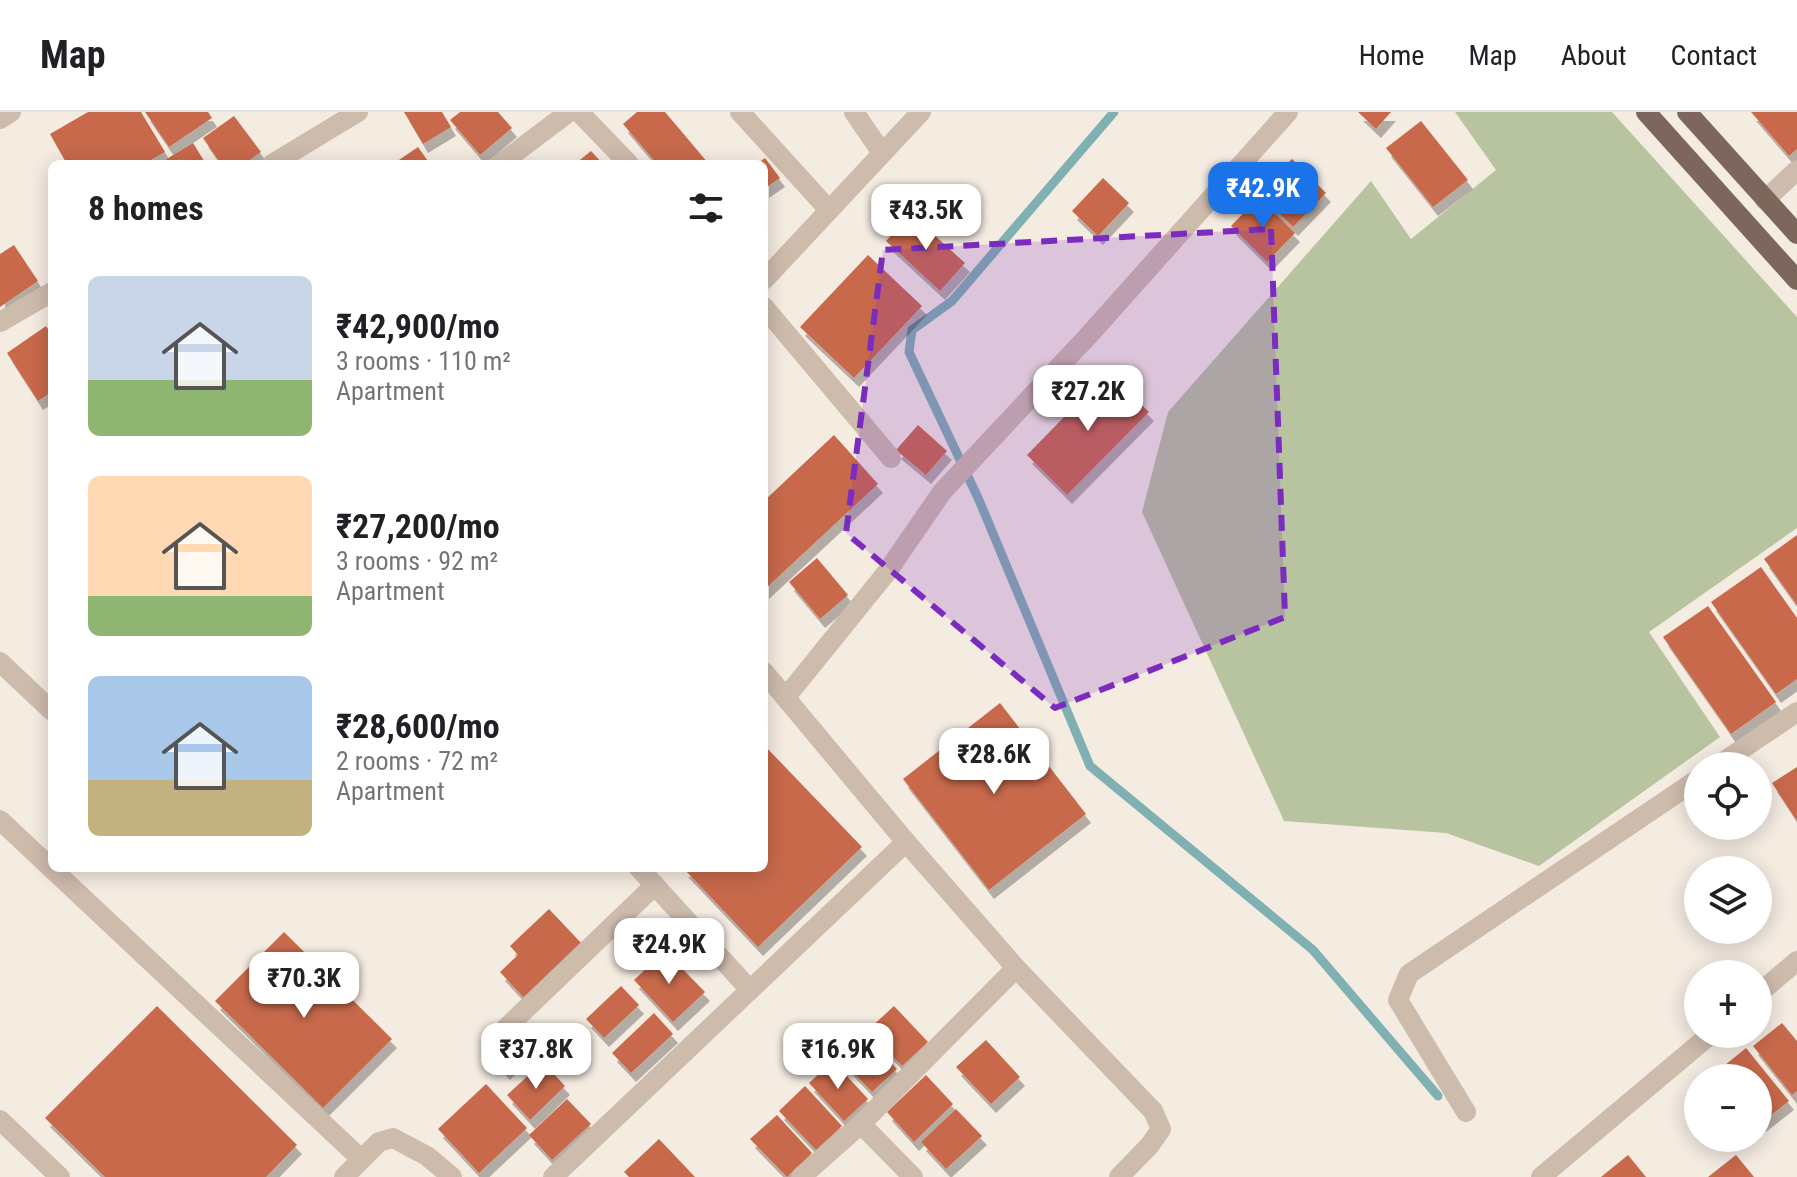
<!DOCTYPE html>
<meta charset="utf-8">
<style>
body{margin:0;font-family:"Roboto Condensed",sans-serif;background:#f2f2f2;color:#202124;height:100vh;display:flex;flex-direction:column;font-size:30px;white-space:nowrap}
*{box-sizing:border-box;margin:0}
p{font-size:26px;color:#757577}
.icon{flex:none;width:44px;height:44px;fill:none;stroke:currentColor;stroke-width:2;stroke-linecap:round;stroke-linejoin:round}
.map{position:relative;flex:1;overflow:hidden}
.panel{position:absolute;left:48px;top:48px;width:720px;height:712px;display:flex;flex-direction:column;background:#fff;border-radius:12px;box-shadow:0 4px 20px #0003}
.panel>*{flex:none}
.fabs{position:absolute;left:1684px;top:640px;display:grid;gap:16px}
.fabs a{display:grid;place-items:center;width:88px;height:88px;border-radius:50%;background:#fff;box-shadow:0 4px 20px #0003;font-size:40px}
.price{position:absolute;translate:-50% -68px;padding:0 18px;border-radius:16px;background:#fff;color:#222;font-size:26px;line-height:52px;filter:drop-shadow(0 2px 4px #0008)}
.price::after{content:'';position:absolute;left:50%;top:48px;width:24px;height:18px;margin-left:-12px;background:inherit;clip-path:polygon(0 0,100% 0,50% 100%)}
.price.active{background:#1a73e8;color:#fff}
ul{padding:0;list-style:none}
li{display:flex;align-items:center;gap:24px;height:200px;padding:0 40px}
li span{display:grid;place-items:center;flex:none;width:224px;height:160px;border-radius:12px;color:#555}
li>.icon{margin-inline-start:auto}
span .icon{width:96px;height:96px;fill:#fffc;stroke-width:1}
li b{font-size:34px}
h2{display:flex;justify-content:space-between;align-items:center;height:96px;padding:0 40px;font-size:34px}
header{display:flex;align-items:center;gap:48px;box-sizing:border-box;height:112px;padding:0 40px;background:#fff;border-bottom:2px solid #e0e0e0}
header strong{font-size:38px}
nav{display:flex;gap:44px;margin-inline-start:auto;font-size:28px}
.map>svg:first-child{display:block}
</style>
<header>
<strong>Map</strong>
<nav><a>Home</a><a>Map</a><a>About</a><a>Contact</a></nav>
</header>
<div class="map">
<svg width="1797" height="1065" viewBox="0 0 1797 1065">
<defs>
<filter id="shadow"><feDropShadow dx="5" dy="9" stdDeviation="0" flood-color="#0004"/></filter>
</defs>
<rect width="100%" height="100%" fill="#f4ebe1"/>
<path fill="#b8c4a0" d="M 1455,0 L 1612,0 L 1797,205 L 1797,416 L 1649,520 L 1720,625 L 1539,754 L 1446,721 L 1284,709 L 1142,400 L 1168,300 L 1371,69 L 1411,127 L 1496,58 Z"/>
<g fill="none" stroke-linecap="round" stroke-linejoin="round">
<path stroke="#7fb0b2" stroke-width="9" d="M 1114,0 L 952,189 L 912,218 L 909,240 L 979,388 L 1090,654 L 1313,838 L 1438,984"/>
</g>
<g fill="#c8694b" filter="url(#shadow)">
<path d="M 88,0 L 141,0 L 165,40 L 144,52 L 67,52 L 50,22 Z"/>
<path d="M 145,0 L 208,0 L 212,6 L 169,35 Z"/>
<path d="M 404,0 L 442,0 L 451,15 L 423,32 Z"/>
<path d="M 460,0 L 498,0 L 512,16 L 480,43 L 450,8 Z"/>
<path d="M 637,0 L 665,0 L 709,52 L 657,52 L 623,12 Z"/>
<path d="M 1358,0 L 1391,0 L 1376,17 Z"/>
<path d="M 1751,0 L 1797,0 L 1797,37 L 1789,44 Z"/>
<path d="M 234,4 L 261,40 L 244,52 L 221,52 L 203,26 Z"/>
<path d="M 1421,9 L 1468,68 L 1433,95 L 1386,36 Z"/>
<path d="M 193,31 L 206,52 L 168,52 L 165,48 Z"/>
<path d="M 418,35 L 430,52 L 393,52 Z"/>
<path d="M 591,39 L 603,52 L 575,52 Z"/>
<path d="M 765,46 L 780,66 L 764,77 L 764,52 L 757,52 Z"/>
<path d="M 1292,47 L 1326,81 L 1293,115 L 1259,81 Z"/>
<path d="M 1103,66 L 1129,91 L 1098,124 L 1072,99 Z"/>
<path d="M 1259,85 L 1295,121 L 1267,150 L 1231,114 Z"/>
<path d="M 911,102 L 965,151 L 940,179 L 886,129 Z"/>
<path d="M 14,133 L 38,169 L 0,195 L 0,142 Z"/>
<path d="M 868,143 L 922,194 L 854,266 L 800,215 Z"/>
<path d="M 46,214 L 52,223 L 52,280 L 38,289 L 7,241 Z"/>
<path d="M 1108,260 L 1149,300 L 1067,383 L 1027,343 Z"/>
<path d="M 918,313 L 947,339 L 926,363 L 896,338 Z"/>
<path d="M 834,323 L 878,372 L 764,478 L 764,389 Z"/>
<path d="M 1797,423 L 1797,493 L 1764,447 Z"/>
<path d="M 817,446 L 848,483 L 820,507 L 789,470 Z"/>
<path d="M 1761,455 L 1797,506 L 1797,567 L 1776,582 L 1711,490 Z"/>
<path d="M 1708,494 L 1776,590 L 1731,622 L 1663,525 Z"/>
<path d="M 1000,591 L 1086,702 L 989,778 L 903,667 Z"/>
<path d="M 764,633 L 862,735 L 758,835 L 683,756 L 764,756 Z"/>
<path d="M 1797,655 L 1797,709 L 1772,671 Z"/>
<path d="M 549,797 L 582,832 L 524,886 L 500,860 L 518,843 L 510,834 Z"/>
<path d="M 284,820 L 392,927 L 323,996 L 215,889 Z"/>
<path d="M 665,839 L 705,880 L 673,910 L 634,868 Z"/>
<path d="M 621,874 L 639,893 L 604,926 L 586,907 Z"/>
<path d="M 157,894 L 297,1033 L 266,1065 L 105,1065 L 45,1006 Z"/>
<path d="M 894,894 L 928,930 L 902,954 L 868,918 Z"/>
<path d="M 654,901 L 673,922 L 631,961 L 612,941 Z"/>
<path d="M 1782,911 L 1797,929 L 1797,979 L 1792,983 L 1753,934 Z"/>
<path d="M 518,912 L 535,931 L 505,959 L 488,940 Z"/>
<path d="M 862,920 L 897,957 L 872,980 L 837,943 Z"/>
<path d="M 986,928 L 1020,965 L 991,992 L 956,955 Z"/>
<path d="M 1746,936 L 1789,989 L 1761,1011 L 1758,1007 L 1758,966 L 1725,966 L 1719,958 Z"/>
<path d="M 833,949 L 868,987 L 844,1009 L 809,971 Z"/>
<path d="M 543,950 L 565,974 L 530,1008 L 507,983 Z"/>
<path d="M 926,963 L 953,992 L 914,1030 L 887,1000 Z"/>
<path d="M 486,972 L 527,1016 L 479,1061 L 438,1017 Z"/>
<path d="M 805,974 L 842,1014 L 816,1038 L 779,999 Z"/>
<path d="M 567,987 L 591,1012 L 552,1048 L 529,1023 Z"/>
<path d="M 956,997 L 982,1024 L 946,1057 L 921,1030 Z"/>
<path d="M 777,1003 L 812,1041 L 787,1065 L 750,1027 Z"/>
<path d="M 659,1027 L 695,1065 L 629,1065 L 624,1060 Z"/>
<path d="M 1628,1043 L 1646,1065 L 1601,1065 Z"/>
<path d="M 1736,1043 L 1754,1065 L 1708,1065 Z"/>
</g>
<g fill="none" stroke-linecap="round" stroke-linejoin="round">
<g stroke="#cdbbac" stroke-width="20">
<path d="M 579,0 L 629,52"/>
<path d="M 740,0 L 829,98"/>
<path d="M 854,0 L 882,41"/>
<path d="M 0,7 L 11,0"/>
<path d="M 272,52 L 358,0"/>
<path d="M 500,52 L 569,0"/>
<path d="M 1765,88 L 1797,58"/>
<path d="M 764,168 L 921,0"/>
<path d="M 764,195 L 891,346"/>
<path d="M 0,210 L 52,180"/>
<path d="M 0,550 L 52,599"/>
<path d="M 764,560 L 906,730 L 1016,856 L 1153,999 L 1161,1017 L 1150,1033 L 1119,1065"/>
<path d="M 786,585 L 887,460 L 942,380 L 1089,223 L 1288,0"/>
<path d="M 1717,654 L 1797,600"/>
<path d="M 0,708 L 361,1047"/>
<path d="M 639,756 L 750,878"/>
<path d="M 1758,882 L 1797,849"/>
<path d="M 505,917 L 655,773"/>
<path d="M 1466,1000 L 1398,888 L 1409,862 L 1698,667"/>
<path d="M 0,1008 L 60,1065"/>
<path d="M 861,1012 L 913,1065"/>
<path d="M 344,1065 L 379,1030 L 393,1026 L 427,1044 L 452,1065"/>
<path d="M 553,1065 L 906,730"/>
<path d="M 801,1065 L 861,1012 L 1016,856"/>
<path d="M 1541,1065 L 1711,922"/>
</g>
<g stroke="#7d675c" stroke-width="20">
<path d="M 1646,0 L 1797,168"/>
<path d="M 1687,0 L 1797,122"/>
</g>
</g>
<path fill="#7b2cbf" fill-opacity="0.2" stroke="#7b2cbf" stroke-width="6" stroke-dasharray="16 10" stroke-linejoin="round" d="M 1271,117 L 1285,505 L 1055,596 L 846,421 L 883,138 Z"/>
</svg>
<div class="fabs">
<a><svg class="icon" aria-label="locate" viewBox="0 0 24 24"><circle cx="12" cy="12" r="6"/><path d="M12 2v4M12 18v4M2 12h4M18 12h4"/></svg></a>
<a><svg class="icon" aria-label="layers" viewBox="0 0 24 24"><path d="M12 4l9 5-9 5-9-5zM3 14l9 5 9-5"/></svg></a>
<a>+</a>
<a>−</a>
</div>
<b class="price active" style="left:1263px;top:118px">₹42.9K</b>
<b class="price" style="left:926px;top:140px">₹43.5K</b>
<b class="price" style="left:1088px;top:321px">₹27.2K</b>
<b class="price" style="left:994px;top:684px">₹28.6K</b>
<b class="price" style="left:669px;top:874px">₹24.9K</b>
<b class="price" style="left:304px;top:908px">₹70.3K</b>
<b class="price" style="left:536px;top:979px">₹37.8K</b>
<b class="price" style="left:838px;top:979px">₹16.9K</b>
<section class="panel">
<h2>8 homes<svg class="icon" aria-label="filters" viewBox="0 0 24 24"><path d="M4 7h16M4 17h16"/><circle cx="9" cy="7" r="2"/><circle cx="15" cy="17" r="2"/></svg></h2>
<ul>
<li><span style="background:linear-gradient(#c9d6e8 65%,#8fb573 0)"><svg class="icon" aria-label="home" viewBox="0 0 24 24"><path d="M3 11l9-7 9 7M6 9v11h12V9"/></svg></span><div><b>₹42,900/mo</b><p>3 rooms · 110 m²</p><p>Apartment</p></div></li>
<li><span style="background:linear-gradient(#ffd9b3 75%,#8fb573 0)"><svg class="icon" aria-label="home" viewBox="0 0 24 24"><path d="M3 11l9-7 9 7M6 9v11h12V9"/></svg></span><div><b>₹27,200/mo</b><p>3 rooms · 92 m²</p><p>Apartment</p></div></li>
<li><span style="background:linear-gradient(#a9c7e8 65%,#c2b280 0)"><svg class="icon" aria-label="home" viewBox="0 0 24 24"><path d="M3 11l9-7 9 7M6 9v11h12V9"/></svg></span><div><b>₹28,600/mo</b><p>2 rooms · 72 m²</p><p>Apartment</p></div></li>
</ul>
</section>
</div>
